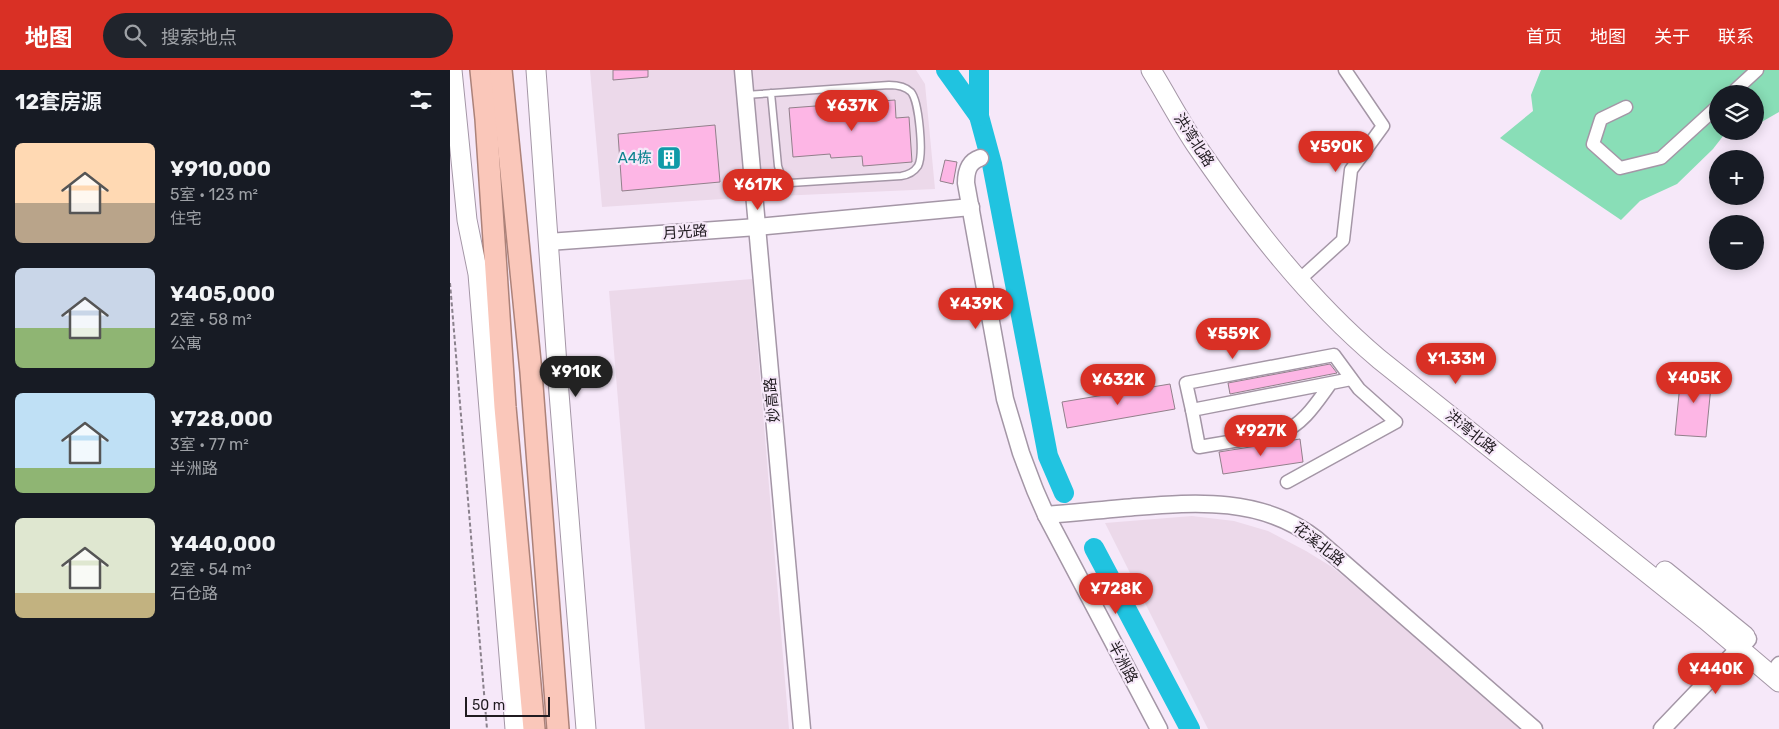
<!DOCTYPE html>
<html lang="zh">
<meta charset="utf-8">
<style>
body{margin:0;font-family:Rubik,"Noto Sans SC",sans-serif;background:#20242c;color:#f1f3f6;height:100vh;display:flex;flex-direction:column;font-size:19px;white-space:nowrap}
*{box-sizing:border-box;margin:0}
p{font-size:16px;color:#9ea1a6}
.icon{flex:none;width:28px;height:28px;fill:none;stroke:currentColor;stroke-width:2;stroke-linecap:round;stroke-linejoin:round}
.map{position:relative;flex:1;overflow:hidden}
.details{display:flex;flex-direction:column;background:#171b24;width:450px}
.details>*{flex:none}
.fabs{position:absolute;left:1259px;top:15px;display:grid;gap:10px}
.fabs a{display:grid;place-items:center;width:55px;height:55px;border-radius:50%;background:#171b24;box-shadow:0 2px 12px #0003;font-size:25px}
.scale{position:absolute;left:15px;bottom:12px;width:85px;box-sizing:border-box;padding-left:5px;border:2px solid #201b20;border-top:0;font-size:14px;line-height:18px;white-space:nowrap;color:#201b20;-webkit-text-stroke:4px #f6e8f9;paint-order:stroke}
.price{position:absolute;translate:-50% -42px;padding:0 11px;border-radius:18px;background:#d93025;color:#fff;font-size:16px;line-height:32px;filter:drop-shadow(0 1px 2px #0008)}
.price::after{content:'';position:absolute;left:50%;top:30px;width:15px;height:11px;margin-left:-8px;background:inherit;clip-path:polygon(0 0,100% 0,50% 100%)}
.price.selected{background:#222;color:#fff}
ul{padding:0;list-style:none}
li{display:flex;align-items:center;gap:15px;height:125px;padding:0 15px}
li span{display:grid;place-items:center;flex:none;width:140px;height:100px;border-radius:8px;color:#555}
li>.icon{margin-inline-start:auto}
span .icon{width:60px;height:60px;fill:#fffc;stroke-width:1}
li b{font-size:21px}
h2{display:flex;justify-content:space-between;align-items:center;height:60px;padding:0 15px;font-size:21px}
header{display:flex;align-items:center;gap:30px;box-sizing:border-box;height:70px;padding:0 25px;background:#d93025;color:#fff}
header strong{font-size:24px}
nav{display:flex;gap:28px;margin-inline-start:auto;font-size:18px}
.search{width:350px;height:45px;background:#20242c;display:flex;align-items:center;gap:12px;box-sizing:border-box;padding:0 18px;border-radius:28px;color:#9ea1a6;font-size:19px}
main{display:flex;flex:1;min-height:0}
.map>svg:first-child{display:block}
</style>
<header>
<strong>地图</strong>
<div class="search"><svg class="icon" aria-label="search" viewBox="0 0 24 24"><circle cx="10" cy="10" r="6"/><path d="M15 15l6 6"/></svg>搜索地点</div>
<nav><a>首页</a><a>地图</a><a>关于</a><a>联系</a></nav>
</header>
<main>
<section class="details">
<h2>12套房源<svg class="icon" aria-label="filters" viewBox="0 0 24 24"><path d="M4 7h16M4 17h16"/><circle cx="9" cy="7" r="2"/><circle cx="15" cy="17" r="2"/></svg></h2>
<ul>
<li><span style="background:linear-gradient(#ffd9b3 60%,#b9a48a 0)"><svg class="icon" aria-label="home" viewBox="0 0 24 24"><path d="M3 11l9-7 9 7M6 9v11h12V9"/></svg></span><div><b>¥910,000</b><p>5室 · 123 m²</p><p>住宅</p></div></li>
<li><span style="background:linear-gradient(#c9d6e8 60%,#8fb573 0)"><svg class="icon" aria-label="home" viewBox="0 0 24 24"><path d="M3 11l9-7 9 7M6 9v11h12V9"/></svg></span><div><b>¥405,000</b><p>2室 · 58 m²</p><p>公寓</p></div></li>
<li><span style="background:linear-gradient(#bfe0f5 75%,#8fb573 0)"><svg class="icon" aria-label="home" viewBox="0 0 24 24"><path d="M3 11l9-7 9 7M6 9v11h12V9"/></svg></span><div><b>¥728,000</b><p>3室 · 77 m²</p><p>半洲路</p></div></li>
<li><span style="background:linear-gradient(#dfe7d0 75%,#c2b280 0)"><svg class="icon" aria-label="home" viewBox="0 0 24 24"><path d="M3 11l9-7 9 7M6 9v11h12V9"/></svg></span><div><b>¥440,000</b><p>2室 · 54 m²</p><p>石仓路</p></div></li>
</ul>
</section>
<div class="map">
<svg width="1329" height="659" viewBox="0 0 1329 659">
<rect width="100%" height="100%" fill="#f6e8f9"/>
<g fill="#ecd9ea">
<path d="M 140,0 L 466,0 L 475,14 L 485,119 L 287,128 L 152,137 Z"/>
<path d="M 302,209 L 339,659 L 195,659 L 159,221 Z"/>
<path d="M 742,446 L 784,451 L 818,461 L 856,481 L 882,497 L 913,522 L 1071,659 L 758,659 L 655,453 Z"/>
</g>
<path fill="#89deb7" d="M 1091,0 L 1329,0 L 1329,42 L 1308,54 L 1305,53 L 1305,24 L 1268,24 L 1268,61 L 1277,61 L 1263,79 L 1227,114 L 1190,131 L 1171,150 L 1050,68 L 1083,41 L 1081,25 Z"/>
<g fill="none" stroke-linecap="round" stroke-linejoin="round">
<g stroke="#20c3e0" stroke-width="20">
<path d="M 496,0 L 529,46 L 542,94 L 598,386 L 614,423"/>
<path d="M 529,0 L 529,46"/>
<path d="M 644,478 L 740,659"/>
</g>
</g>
<g fill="#fdb6e5" stroke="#92808b">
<path d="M 163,0 L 198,0 L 198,7 L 163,10 Z"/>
<path d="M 445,30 L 446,48 L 459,47 L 462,92 L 413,96 L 412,86 L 381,88 L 380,84 L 343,87 L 339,38 Z"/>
<path d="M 265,55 L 270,112 L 172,121 L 168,64 Z"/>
<path d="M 495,90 L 507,92 L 503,114 L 490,111 Z"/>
<path d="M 880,294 L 887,303 L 780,324 L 778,313 Z"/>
<path d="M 1229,302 L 1264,305 L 1263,317 L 1261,316 L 1256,367 L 1225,365 L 1230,314 L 1228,314 Z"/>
<path d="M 720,314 L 725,339 L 617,358 L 612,332 Z"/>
<path d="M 850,369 L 853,392 L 773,404 L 769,382 Z"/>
</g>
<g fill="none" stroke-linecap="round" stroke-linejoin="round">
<defs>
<path id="service" d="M 295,25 L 439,15 C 447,15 455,16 461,22 C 469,31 474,85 468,96 C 464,102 458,105 451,106 L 340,113 L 331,105 L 328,96 L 321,23"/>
<g id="minor">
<path d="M 1281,24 L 1307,0"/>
<path d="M 1176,37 L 1151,49 L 1143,74 L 1170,98 L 1211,88 L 1268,36"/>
<path d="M 849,210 L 893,170 L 901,100 L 933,56 L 895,0"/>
<path d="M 881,313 C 867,332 854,354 831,363 L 749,377 L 742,340 L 881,313 L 901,309"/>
<path d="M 742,340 L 736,313 L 884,285 L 909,319 L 946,352 L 837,412"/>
<path d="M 1327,595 L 1329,593"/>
</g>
<g id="tertiary">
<path d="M 293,0 L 352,659"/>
<path d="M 530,88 C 518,92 516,102 516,113 L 555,329 L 571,383 L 585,420 L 596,445 L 709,659"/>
<path d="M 98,172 L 307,157 L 521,137"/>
<path d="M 596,445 C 626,442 655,440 684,437 C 747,432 812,427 866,469 L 1084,659"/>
<path d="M 1212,659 L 1298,569"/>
</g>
<g id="secondary">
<path d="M 2,0 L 17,150 L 28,204 L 65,659"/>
<path d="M 86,0 L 109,323 L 136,659"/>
<path d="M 701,0 C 717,26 731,53 748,78 C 801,155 858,229 929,289 L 1256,550 L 1329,612"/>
<path d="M 1215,501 L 1295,566"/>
</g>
<g id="trunk">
<path d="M 31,0 L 36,49 L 55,337 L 84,659"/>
<path d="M 51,0 L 81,302 L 108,659"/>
</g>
</defs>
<use href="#service" stroke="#a496a6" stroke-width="9"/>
<use href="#minor" stroke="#a496a6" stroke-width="15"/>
<use href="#tertiary" stroke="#a496a6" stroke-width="19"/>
<use href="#secondary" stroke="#a496a6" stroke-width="21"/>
<use href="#trunk" stroke="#ac8279" stroke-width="24"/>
<path stroke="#8a818c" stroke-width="2" stroke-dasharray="4 2.5" stroke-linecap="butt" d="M 0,213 L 37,659"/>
<use href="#service" stroke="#fff" stroke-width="6"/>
<use href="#minor" stroke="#fff" stroke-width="12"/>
<use href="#tertiary" stroke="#fff" stroke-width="16"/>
<use href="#secondary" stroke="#fff" stroke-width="19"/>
<use href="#trunk" stroke="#fac7ba" stroke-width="21"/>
</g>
<defs>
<symbol id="building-square" viewBox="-11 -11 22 22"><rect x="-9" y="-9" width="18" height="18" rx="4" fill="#0f9aa8" stroke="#f6e8f9"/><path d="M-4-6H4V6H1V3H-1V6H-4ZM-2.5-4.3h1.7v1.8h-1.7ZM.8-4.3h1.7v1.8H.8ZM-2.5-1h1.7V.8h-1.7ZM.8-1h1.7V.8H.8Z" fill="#fff"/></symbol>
</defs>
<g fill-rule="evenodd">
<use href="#building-square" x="205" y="74" width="28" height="28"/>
</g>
<g text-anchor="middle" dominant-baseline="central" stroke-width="4.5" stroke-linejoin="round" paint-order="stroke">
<g font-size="15" fill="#201b20" stroke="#f6e8f9">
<text transform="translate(744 70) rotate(57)">洪湾北路</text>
<text transform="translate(235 162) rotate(-4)">月光路</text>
<text transform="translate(322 330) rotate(-95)">妙高路</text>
<text transform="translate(1021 362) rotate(39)">洪湾北路</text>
<text transform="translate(869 474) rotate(38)">花溪北路</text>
<text transform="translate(673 592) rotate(62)">半洲路</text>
</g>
<g font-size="15" fill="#0d838f" stroke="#f6e8f9" text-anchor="end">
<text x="202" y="88">A4栋</text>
</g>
</g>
</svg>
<div class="fabs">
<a><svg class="icon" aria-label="layers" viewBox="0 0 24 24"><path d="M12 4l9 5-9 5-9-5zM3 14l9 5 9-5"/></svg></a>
<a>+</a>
<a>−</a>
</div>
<div class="scale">50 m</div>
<b class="price" style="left:402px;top:62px">¥637K</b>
<b class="price" style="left:886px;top:103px">¥590K</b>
<b class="price" style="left:308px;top:141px">¥617K</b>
<b class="price" style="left:526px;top:260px">¥439K</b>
<b class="price" style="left:783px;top:290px">¥559K</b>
<b class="price" style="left:1006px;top:315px">¥1.33M</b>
<b class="price selected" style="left:126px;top:328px">¥910K</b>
<b class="price" style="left:1244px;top:334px">¥405K</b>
<b class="price" style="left:668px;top:336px">¥632K</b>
<b class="price" style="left:811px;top:387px">¥927K</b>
<b class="price" style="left:666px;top:545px">¥728K</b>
<b class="price" style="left:1266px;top:625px">¥440K</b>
</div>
</main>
